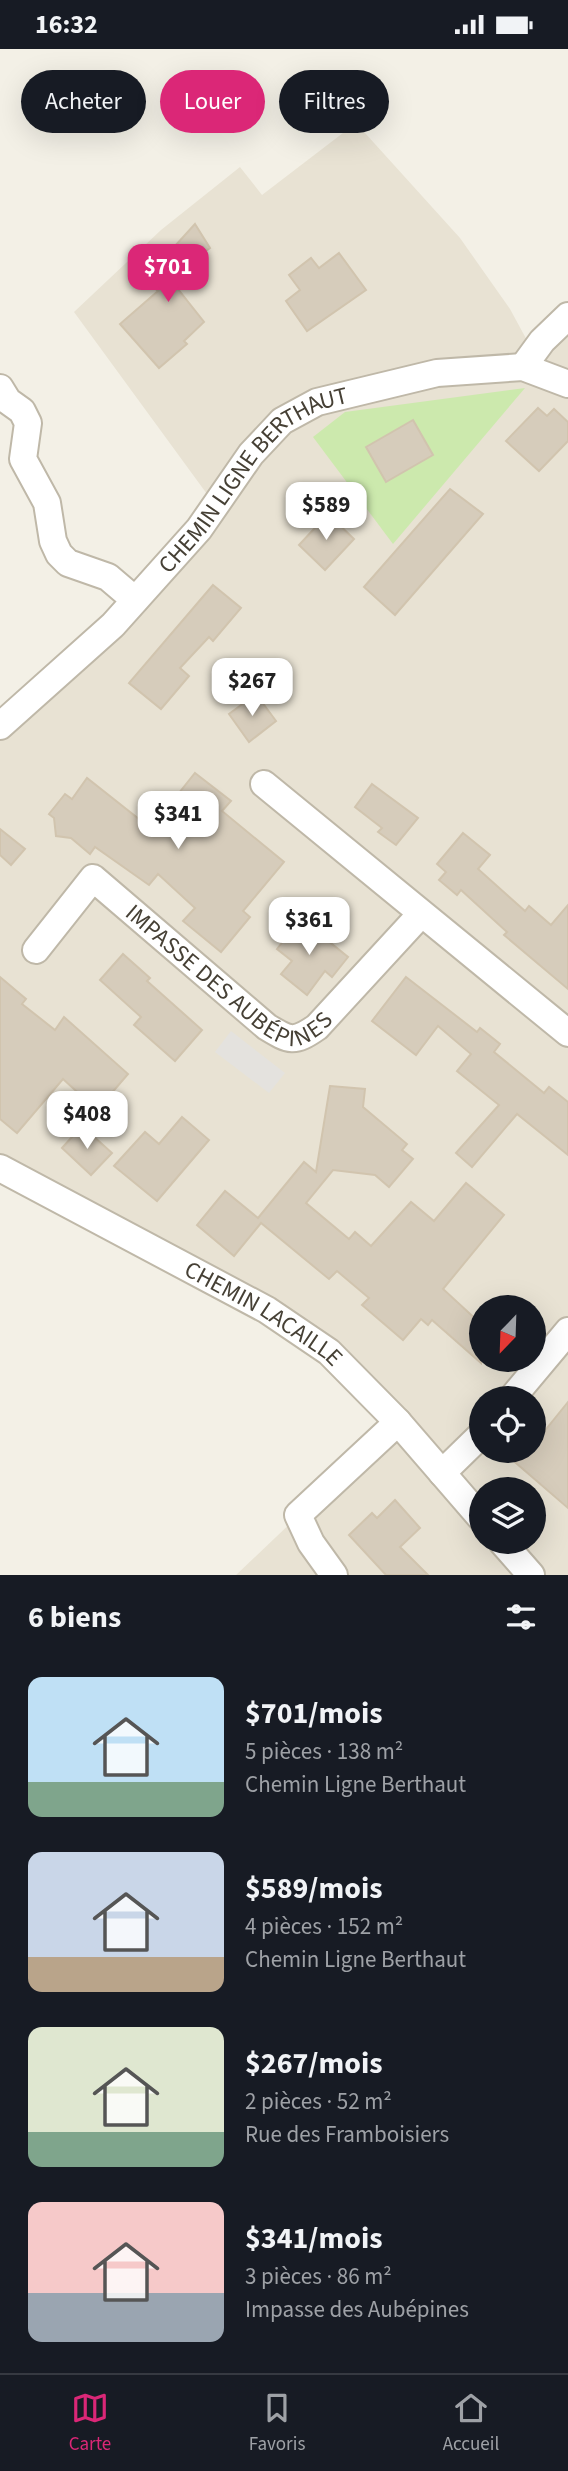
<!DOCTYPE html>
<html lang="fr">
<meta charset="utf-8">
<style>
body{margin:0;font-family:"Source Sans 3",sans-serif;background:#242831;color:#f1f3f6;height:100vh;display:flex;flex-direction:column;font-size:26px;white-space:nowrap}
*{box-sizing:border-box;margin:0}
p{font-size:23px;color:#9ea1a6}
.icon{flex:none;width:38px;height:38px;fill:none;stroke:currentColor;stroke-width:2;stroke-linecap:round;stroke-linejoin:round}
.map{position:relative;height:1526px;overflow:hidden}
.details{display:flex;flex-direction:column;background:#171b24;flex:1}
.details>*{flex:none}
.top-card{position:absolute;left:21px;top:21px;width:527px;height:63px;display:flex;gap:14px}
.needle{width:46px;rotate:203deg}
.fabs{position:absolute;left:469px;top:1246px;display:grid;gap:14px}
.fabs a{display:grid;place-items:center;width:77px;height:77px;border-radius:50%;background:#171b24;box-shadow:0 7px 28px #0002;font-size:35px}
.price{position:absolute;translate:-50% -60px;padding:0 16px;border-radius:14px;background:#fff;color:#222;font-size:23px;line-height:46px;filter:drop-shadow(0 2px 4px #0008)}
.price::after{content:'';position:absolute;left:50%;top:42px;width:21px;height:16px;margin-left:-10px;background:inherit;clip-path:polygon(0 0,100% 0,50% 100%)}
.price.on{background:#db2777;color:#fff}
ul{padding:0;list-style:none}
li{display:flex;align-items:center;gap:21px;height:175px;padding:0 28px}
li span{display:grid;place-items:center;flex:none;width:196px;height:140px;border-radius:14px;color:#555}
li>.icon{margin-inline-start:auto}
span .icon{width:84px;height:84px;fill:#fffc;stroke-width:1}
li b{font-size:30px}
h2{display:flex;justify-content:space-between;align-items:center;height:84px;padding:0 28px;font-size:30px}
.chip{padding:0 24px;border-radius:32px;background:#171b24;box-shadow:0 7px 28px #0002;font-size:24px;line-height:63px}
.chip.on{background:#db2777;color:#fff}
.status{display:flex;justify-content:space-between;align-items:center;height:49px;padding:0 35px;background:#171b24;direction:ltr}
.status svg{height:19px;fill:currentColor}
.menu{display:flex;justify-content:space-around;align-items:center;height:98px;border-top:2px solid #363941;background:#171b24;font-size:19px;color:#9ea1a6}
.menu a{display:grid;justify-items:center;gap:4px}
.menu .on{color:#db2777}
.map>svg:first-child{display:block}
</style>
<div class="status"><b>16:32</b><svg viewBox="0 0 49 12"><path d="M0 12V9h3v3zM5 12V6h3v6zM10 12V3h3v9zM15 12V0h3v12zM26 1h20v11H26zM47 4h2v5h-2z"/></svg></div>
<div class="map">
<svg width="568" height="1526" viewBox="0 0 568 1526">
<rect width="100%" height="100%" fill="#f3f0e6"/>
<path fill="#e8e2d3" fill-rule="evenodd" d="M 356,74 L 460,189 L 510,260 L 529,295 L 568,257 L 568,1526 L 236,1526 L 398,1372 L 329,1303 L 0,1119 L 0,677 L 215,456 L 74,263 L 161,181 L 240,118 L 262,146 ZM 481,1258 L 534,1258 L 534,1311 L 481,1311 ZM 481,1349 L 534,1349 L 534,1402 L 481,1402 ZM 481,1440 L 534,1440 L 534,1493 L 481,1493 Z"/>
<path fill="#cce9ad" d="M 525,339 L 393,495 L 313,388 L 345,363 Z"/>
<path fill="#e4e2de" d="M 231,982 L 285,1024 L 269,1044 L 215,1003 Z"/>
<g fill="#d6ccbb" stroke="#d1c4ae" stroke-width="2">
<path d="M 195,175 L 210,199 L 195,210 L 174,235 L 204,273 L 184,292 L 187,295 L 159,319 L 120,275 L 158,242 L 144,231 Z"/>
<path d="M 339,204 L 366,241 L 307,282 L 286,252 L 300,241 L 289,226 L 311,209 L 319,219 Z"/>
<path d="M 538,359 L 547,367 L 554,360 L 568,373 L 568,392 L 539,422 L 506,392 Z"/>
<path d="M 413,371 L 433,406 L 386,433 L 366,398 Z"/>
<path d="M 450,440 L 483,465 L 395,566 L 364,538 Z"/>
<path d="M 328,465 L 354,490 L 325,521 L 299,496 Z"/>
<path d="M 213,536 L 241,559 L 213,592 L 209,588 L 180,619 L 189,627 L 161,660 L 129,634 Z"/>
<path d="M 256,645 L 276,672 L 249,693 L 229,665 Z"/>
<path d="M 195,724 L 231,752 L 222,762 L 284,813 L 243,862 L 250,868 L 221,903 L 183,872 L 195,859 L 158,825 L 149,836 L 95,798 L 90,805 L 71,789 L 56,787 L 54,769 L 49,765 L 65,745 L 72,750 L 87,729 L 144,774 L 148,769 L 155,774 Z"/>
<path d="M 372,735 L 418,769 L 396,796 L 378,783 L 382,779 L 355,758 Z"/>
<path d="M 0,780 L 25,800 L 11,816 L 0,806 Z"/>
<path d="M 463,784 L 490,806 L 478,820 L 525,862 L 529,857 L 551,876 L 568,856 L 568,940 L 504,886 L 507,883 L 461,841 L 457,846 L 439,831 L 446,823 L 437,815 Z"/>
<path d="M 301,870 L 348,908 L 332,928 L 325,922 L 307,946 L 281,925 L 292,912 L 277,900 Z"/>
<path d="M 123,905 L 150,929 L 147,932 L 202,981 L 175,1012 L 134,976 L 141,968 L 100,931 Z"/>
<path d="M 0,928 L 26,950 L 22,955 L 55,981 L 64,968 L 128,1025 L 97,1061 L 63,1030 L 17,1084 L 0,1070 Z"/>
<path d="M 406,928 L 477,983 L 480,979 L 500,995 L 494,1003 L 544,1044 L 549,1038 L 568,1053 L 568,1106 L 517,1065 L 472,1118 L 456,1104 L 499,1056 L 457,1022 L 471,1005 L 438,977 L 416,1006 L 372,972 Z"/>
<path d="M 330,1037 L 365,1040 L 363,1058 L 407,1095 L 402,1101 L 413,1110 L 389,1138 L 375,1126 L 333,1121 L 306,1154 L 349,1190 L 355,1183 L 371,1197 L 411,1153 L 434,1172 L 466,1134 L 504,1166 L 443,1240 L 481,1275 L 481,1314 L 432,1271 L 428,1276 L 421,1270 L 403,1291 L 362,1256 L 369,1249 L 337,1222 L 329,1230 L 261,1174 L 234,1207 L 197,1176 L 225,1142 L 258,1169 L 304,1113 L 316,1123 Z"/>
<path d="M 182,1068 L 209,1091 L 157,1152 L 114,1117 L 145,1083 L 159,1095 Z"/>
<path d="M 82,1077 L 112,1104 L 91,1126 L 62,1099 Z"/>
<path d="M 568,1353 L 568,1459 L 502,1402 L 534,1402 L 534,1395 Z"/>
<path d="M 395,1451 L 420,1479 L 400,1498 L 428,1526 L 386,1526 L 349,1486 L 372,1464 L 377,1469 Z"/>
</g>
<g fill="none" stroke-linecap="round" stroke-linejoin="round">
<defs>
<g id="minor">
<path d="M 523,318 L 542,292 L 568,267"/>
<path d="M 0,339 L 8,352 L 22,362 L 28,374 L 23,410 L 47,454 L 53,492 L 59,505 L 68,514 L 108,528 L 135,551"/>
<path id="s1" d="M 0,677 L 113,576 L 199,480 L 251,405 L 282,372 L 317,353 L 437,324 L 523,318 L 568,335"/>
<path d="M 264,735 L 568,984"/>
<path id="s2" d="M 36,901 L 93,829 L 267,978 C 290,992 294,994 317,978 L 421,865"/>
<path id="s3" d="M 0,1119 L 267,1261 L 329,1303 L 398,1373 L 481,1469"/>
<path d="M 512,1349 L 568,1282"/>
<path d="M 442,1424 L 481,1386"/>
<path d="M 502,1493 L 531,1526"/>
<path d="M 334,1526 L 311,1494 L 298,1466 L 398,1373"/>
</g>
</defs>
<use href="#minor" stroke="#bfb8a8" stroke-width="30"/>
<use href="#minor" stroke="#fff" stroke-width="26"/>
</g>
<g text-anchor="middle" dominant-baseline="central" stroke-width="7" stroke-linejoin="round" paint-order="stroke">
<g font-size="24" fill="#464035" stroke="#fff">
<text stroke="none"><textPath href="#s1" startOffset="357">CHEMIN LIGNE BERTHAUT</textPath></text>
<text stroke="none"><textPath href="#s2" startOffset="266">IMPASSE DES AUBÉPINES</textPath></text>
<text stroke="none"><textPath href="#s3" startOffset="301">CHEMIN LACAILLE</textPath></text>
</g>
</g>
</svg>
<div class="fabs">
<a><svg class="needle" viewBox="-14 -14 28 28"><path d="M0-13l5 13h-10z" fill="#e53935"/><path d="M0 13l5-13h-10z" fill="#9ea1a6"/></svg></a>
<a><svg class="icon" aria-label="locate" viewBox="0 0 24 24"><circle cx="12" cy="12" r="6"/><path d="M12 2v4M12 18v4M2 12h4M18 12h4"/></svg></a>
<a><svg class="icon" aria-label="layers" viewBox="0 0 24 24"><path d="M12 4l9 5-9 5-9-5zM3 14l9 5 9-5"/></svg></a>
</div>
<b class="price on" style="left:168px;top:255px">$701</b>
<b class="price" style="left:326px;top:493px">$589</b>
<b class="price" style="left:252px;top:669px">$267</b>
<b class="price" style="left:178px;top:802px">$341</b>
<b class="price" style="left:309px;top:908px">$361</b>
<b class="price" style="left:87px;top:1102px">$408</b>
<div class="top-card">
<a class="chip">Acheter</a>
<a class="chip on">Louer</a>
<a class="chip">Filtres</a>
</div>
</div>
<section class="details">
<h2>6 biens<svg class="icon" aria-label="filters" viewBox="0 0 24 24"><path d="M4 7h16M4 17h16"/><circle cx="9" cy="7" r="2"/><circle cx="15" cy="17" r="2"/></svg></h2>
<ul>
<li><span style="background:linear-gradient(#bfe0f5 75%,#7fa58c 0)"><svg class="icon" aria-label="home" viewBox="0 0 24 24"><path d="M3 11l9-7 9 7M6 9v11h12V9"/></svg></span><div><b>$701/mois</b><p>5 pièces · 138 m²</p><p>Chemin Ligne Berthaut</p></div></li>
<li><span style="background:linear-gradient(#c9d6e8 75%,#b9a48a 0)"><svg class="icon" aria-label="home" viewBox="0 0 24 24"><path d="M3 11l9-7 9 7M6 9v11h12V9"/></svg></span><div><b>$589/mois</b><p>4 pièces · 152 m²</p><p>Chemin Ligne Berthaut</p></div></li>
<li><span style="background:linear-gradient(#dfe7d0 75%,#7fa58c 0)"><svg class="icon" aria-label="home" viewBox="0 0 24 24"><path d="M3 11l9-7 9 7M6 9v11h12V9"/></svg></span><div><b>$267/mois</b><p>2 pièces · 52 m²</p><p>Rue des Framboisiers</p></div></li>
<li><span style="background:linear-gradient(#f6c9c9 65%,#9aa5b1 0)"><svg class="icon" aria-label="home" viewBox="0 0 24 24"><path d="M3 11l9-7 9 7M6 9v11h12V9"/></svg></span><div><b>$341/mois</b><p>3 pièces · 86 m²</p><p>Impasse des Aubépines</p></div></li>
</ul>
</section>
<nav class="menu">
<a class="on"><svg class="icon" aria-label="map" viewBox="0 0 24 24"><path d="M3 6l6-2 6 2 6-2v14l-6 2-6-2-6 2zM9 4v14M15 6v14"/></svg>Carte</a>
<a><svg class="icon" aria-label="saved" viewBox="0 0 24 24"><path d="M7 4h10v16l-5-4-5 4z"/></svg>Favoris</a>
<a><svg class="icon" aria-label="home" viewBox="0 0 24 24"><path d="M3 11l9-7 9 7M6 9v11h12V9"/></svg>Accueil</a>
</nav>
